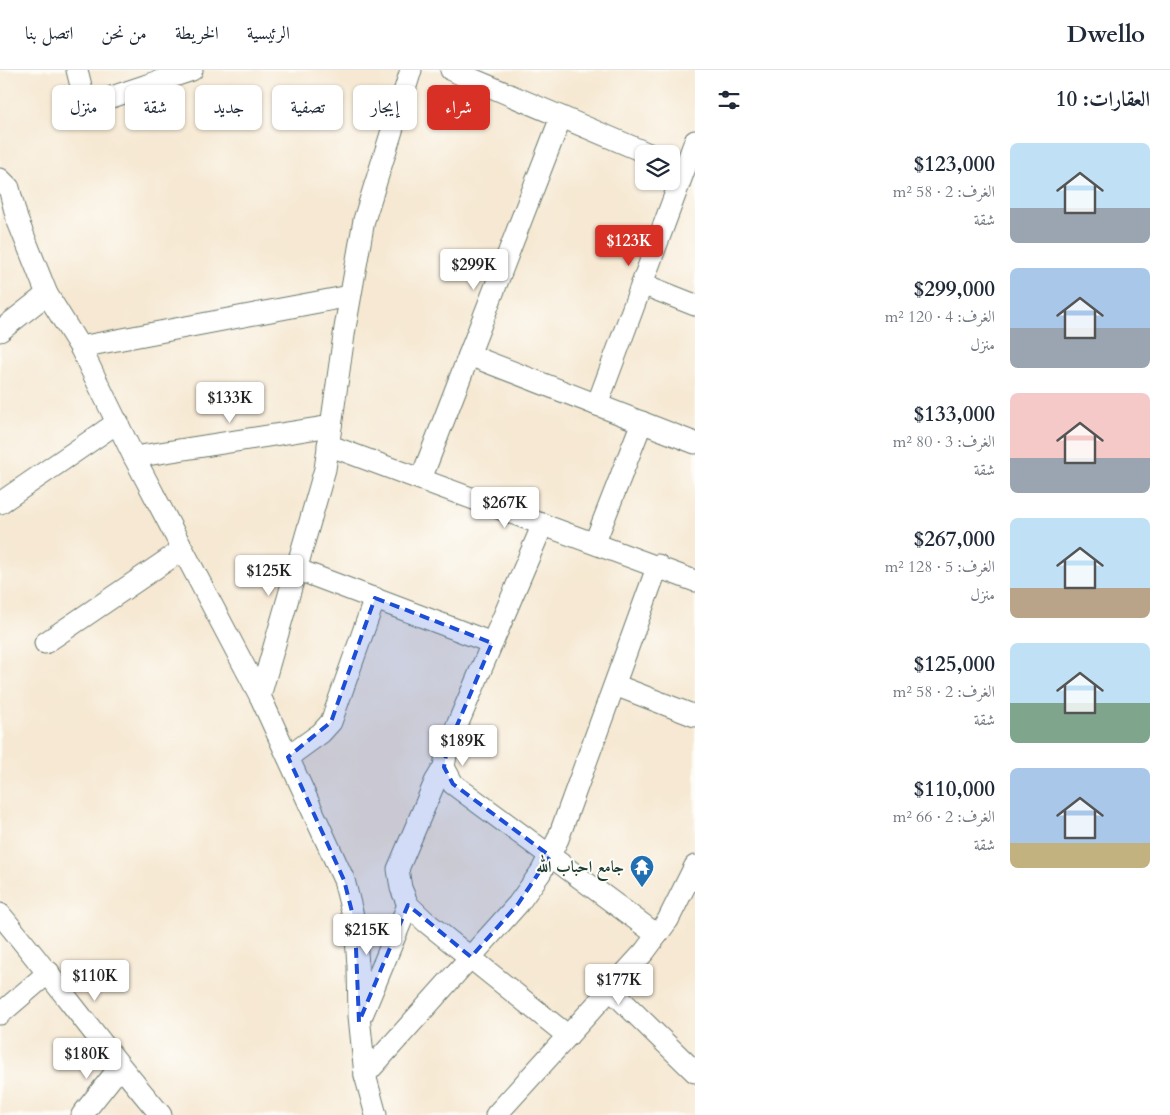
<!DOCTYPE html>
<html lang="ar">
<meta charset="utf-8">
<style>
body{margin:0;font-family:Cardo,Amiri,serif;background:#f2f2f3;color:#1f2937;direction:rtl;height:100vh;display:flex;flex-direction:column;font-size:19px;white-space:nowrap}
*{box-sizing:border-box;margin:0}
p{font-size:16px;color:#747a83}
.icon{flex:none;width:28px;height:28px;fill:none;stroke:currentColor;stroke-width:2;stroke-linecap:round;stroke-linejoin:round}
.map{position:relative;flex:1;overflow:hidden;direction:ltr}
.drawer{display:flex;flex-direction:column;background:#fff;width:475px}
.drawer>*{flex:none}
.hud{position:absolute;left:15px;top:15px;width:475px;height:45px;direction:rtl;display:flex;gap:10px}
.buttons{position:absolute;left:635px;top:75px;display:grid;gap:10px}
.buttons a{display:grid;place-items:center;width:45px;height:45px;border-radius:8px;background:#fff;box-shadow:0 1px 4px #0004;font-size:25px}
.price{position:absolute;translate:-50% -42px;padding:0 11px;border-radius:5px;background:#fff;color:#222;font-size:16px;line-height:32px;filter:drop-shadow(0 1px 2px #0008)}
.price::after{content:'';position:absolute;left:50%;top:30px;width:15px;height:11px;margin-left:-8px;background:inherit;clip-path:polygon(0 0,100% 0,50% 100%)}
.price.current{background:#d93025;color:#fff}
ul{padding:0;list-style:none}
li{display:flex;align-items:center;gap:15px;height:125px;padding:0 20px}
li span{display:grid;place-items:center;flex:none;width:140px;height:100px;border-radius:8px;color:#555}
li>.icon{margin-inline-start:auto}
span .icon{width:60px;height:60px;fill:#fffc;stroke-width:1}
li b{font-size:21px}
h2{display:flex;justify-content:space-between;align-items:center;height:60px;padding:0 20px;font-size:21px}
.tag{padding:0 18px;border-radius:8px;background:#fff;box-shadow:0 1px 4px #0004;font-size:18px;line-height:45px}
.tag.current{background:#d93025;color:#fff}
header{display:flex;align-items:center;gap:30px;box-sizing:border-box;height:70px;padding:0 25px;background:#fff;border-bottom:1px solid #e0e1e3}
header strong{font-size:24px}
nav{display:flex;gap:28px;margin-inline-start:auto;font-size:18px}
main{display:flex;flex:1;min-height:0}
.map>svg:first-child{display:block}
</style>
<header>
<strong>Dwello</strong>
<nav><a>الرئيسية</a><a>الخريطة</a><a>من نحن</a><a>اتصل بنا</a></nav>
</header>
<main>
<section class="drawer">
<h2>العقارات: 10<svg class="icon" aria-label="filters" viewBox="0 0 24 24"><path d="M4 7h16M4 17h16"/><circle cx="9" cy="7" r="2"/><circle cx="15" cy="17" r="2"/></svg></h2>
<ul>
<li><span style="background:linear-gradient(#bfe0f5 65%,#9aa5b1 0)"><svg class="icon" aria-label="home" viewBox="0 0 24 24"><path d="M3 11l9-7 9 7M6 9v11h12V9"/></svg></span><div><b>$123,000</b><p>الغرف: 2 · 58 m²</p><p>شقة</p></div></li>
<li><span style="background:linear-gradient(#a9c7e8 60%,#9aa5b1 0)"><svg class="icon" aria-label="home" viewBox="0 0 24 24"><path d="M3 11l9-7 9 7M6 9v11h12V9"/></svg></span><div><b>$299,000</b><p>الغرف: 4 · 120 m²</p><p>منزل</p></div></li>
<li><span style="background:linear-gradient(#f6c9c9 65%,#9aa5b1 0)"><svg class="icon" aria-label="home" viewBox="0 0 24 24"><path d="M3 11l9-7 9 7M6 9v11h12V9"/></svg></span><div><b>$133,000</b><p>الغرف: 3 · 80 m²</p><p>شقة</p></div></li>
<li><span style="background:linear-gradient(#bfe0f5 70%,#b9a48a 0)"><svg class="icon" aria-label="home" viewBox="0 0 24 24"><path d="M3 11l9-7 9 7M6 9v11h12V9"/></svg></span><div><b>$267,000</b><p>الغرف: 5 · 128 m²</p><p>منزل</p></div></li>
<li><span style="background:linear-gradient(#bfe0f5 60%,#7fa58c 0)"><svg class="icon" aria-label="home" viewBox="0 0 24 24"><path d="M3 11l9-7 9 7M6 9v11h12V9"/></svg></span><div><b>$125,000</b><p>الغرف: 2 · 58 m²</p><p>شقة</p></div></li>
<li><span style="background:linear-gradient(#a9c7e8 75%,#c2b280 0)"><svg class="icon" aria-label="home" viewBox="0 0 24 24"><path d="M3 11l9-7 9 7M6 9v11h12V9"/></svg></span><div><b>$110,000</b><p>الغرف: 2 · 66 m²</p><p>شقة</p></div></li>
</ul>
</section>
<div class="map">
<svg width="695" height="1045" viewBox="0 0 695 1045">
<rect width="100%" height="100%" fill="#fdfcf7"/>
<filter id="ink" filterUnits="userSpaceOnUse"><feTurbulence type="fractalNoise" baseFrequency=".02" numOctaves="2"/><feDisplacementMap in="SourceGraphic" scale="10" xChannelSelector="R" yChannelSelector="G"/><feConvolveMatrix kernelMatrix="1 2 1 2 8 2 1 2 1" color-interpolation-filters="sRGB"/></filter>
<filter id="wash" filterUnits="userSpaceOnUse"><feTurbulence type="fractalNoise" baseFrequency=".0096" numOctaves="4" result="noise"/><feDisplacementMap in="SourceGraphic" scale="20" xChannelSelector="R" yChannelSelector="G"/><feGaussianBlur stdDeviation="1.12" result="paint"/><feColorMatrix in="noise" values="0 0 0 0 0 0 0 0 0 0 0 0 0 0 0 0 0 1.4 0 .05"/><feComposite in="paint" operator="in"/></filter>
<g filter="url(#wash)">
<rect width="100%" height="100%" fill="#f6e8d2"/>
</g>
<g filter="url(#ink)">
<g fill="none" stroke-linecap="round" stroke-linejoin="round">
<defs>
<g id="minor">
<path d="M 77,0 L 85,32 L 91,34 L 192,0"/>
<path d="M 451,0 L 649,84"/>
<path d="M 0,109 L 9,118 L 17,149 L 47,224 L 80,277 L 134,387 L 260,626"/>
<path d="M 642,214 L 695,235"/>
<path d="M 0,261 L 47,224"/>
<path d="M 80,277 L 350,226"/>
<path d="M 469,285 L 695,373"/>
<path d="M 597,335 L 695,71"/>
<path d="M 328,375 L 695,511"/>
<path d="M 134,387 L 331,356"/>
<path d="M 421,409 L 561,47"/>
<path d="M 0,433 L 118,352"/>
<path d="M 543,454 L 447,679 L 444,697 L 453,714 L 657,865"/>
<path d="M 595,472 L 642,352"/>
<path d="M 296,499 L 492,573"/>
<path d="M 45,573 L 182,480"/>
<path d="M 615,615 L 695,646"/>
<path d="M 288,687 L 321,663 L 331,652 L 375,528"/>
<path d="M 444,697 L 435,712 L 398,799 L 401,818 L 408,835 L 426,852 L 568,966"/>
<path d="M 0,844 C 55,910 105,980 161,1045"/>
<path d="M 610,919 L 695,1002"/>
<path d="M 363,943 L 408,835"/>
<path d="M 0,944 L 49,902"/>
<path d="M 365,1005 L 518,834 L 541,802 L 558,769 L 658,495"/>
<path d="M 82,1045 L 120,997"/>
<path d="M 376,1045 L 365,1005 L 359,946 L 358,896 L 355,854 L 344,810 L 260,626 L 325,399 L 345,258 L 364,150 L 411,0"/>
<path d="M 496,1045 L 645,881 L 668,850 L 695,796"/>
</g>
</defs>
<use href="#minor" stroke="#6a796b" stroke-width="23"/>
<use href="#minor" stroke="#fff" stroke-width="21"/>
</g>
</g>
<path fill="#1d4ed8" fill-opacity="0.2" stroke="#1d4ed8" stroke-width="4" stroke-dasharray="10 6" stroke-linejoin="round" d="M 375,528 L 492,573 L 447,679 L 444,697 L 453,714 L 550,786 L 518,834 L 471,887 L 408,835 L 359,952 L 355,854 L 344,810 L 288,687 L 331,652 Z"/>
<defs>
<symbol id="temple-pin" viewBox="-11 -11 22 30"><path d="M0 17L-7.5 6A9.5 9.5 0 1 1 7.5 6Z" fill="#1f6fb2" stroke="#fdfcf7"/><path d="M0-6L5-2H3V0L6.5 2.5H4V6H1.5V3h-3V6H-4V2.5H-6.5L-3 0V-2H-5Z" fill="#fff"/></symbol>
</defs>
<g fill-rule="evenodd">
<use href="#temple-pin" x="628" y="783" width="28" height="38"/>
</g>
<g text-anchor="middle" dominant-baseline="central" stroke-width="4" stroke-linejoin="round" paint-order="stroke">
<g font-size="16" font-weight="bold" fill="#1f3d34" stroke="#fdfcf7" text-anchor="end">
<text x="624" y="797">جامع احباب الله</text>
</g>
</g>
</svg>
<div class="buttons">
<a><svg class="icon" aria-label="layers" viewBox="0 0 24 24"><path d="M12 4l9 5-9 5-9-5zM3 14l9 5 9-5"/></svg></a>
</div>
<b class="price current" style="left:629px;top:197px">$123K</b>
<b class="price" style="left:474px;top:221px">$299K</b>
<b class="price" style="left:230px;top:354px">$133K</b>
<b class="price" style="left:505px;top:459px">$267K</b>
<b class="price" style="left:269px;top:527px">$125K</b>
<b class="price" style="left:463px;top:697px">$189K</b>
<b class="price" style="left:367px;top:886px">$215K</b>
<b class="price" style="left:95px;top:932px">$110K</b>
<b class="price" style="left:619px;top:936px">$177K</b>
<b class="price" style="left:87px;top:1010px">$180K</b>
<div class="hud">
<a class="tag current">شراء</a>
<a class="tag">إيجار</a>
<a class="tag">تصفية</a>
<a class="tag">جديد</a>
<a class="tag">شقة</a>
<a class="tag">منزل</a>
</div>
</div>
</main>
